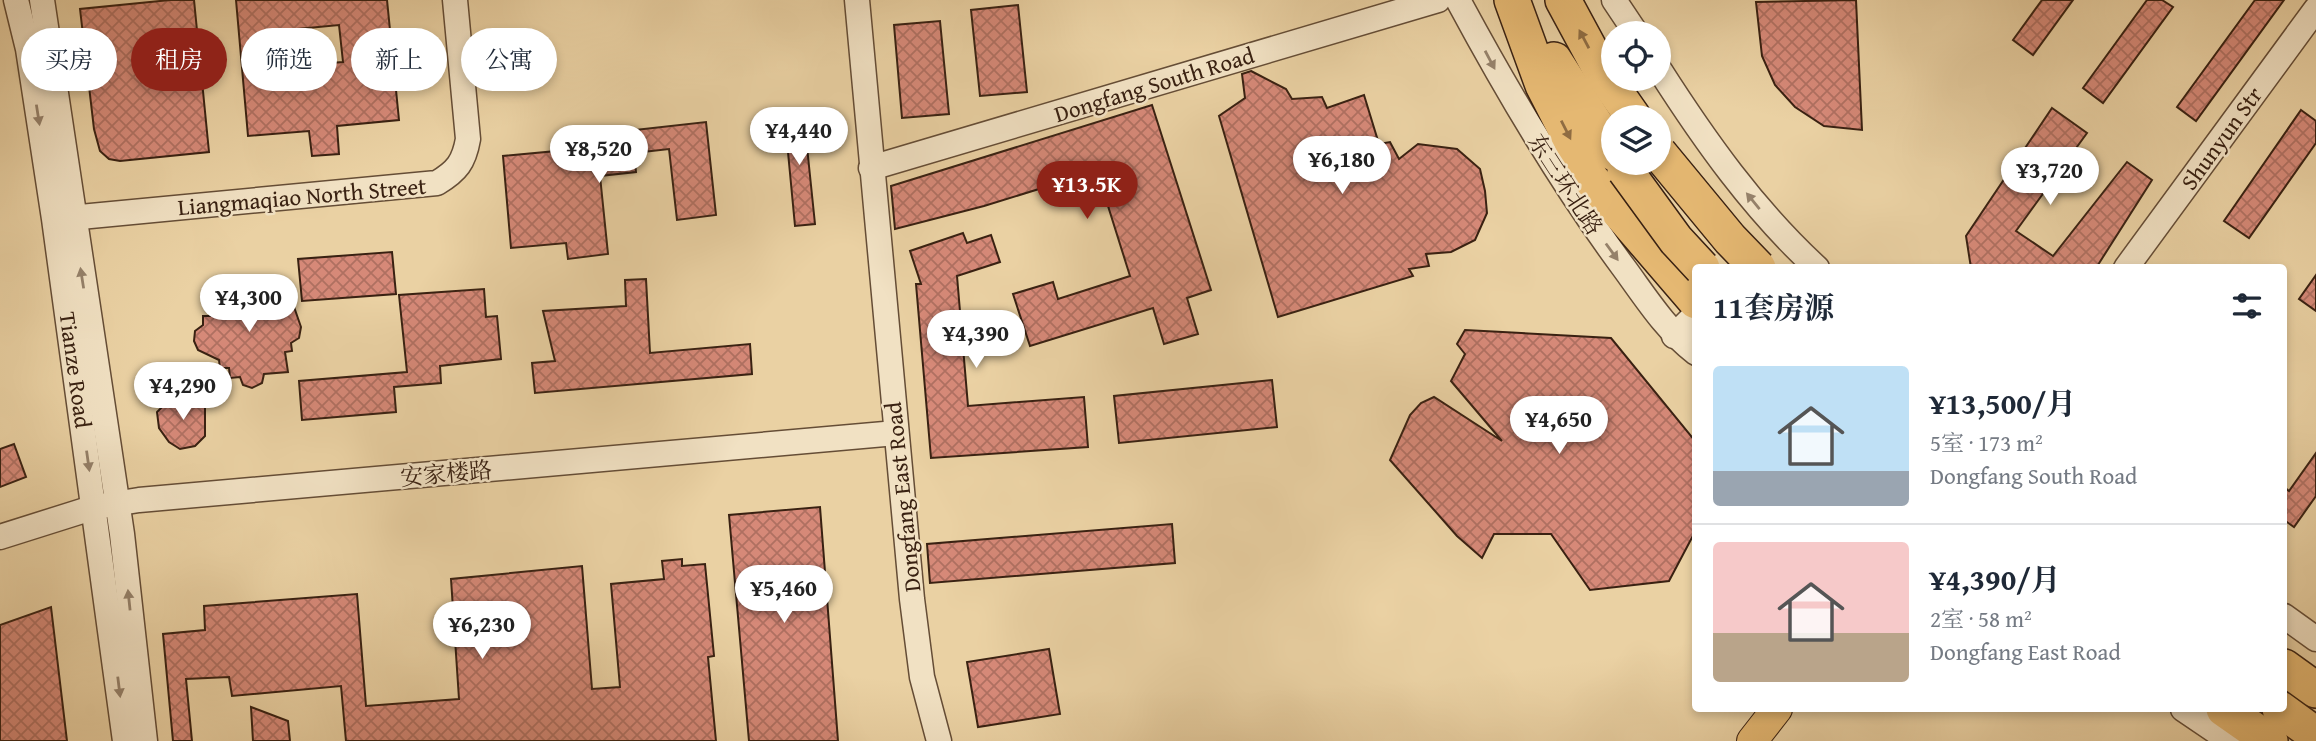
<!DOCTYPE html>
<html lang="zh">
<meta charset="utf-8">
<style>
body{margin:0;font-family:"Gentium Book Plus","Noto Serif SC",serif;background:#f2f2f3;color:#1f2937;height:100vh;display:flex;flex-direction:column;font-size:26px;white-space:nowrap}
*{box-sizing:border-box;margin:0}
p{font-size:23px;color:#747a83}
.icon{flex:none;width:38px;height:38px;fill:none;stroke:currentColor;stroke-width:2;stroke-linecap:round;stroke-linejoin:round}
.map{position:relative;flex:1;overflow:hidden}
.side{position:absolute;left:1692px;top:264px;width:595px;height:448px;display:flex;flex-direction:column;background:#fff;border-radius:7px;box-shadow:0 4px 10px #0003}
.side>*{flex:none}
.top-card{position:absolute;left:21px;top:28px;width:665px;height:63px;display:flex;gap:14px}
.fabs{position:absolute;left:1601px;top:21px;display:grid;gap:14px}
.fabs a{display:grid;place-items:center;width:70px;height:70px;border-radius:50%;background:#fff;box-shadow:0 4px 10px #0003;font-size:35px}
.price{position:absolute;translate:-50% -60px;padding:0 16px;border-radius:24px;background:#fff;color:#222;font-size:23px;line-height:46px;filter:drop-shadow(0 2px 4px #0008)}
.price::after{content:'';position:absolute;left:50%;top:42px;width:21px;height:16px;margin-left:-10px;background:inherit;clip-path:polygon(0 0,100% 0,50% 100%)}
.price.current{background:#8f2418;color:#fff}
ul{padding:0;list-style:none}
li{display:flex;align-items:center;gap:21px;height:175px;padding:0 21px}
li+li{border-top:2px solid #e0e1e3}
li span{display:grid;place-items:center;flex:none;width:196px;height:140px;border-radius:7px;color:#555}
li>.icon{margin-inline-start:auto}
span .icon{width:84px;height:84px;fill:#fffc;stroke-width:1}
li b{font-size:30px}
h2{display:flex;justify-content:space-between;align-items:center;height:84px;padding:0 21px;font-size:30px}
.tag{padding:0 24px;border-radius:32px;background:#fff;box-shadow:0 4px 10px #0003;font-size:24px;line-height:63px}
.tag.current{background:#8f2418;color:#fff}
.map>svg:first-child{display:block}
</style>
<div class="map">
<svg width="2316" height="741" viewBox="0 0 2316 741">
<defs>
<pattern id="building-cross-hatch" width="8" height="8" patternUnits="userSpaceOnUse" patternTransform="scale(1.75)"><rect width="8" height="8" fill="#d68978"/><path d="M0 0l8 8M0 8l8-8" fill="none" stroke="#af7061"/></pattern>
</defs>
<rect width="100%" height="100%" fill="#ead1a3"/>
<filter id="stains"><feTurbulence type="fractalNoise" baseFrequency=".00286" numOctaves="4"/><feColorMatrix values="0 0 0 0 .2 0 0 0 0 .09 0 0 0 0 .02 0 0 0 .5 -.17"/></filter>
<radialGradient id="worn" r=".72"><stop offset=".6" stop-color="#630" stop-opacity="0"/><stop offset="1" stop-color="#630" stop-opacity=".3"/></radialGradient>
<g fill="url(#building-cross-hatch)" stroke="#392112" stroke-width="2" fill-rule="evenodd">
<path d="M 170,0 L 194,0 L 209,152 L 120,161 L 109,159 L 100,151 L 94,129 L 80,9 Z"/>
<path d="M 236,0 L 387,0 L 399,120 L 337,126 L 339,154 L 312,156 L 309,131 L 248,136 ZM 339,25 L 343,62 L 290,66 L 287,30 Z"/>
<path d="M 1856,0 L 1862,130 L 1824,126 L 1795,107 L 1775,85 L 1762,56 L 1756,2 Z"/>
<path d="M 2042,0 L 2073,0 L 2033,55 L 2013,40 Z"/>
<path d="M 2147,0 L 2162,0 L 2173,7 L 2103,103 L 2083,88 Z"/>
<path d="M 2255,0 L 2284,0 L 2196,121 L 2177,107 Z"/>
<path d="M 1018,5 L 1027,92 L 980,96 L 971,10 Z"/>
<path d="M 940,21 L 949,114 L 902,118 L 894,25 Z"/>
<path d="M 1251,71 L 1286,89 L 1292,99 L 1322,97 L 1327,108 L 1364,95 L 1379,144 L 1390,142 L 1399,159 L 1418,144 L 1457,149 L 1480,169 L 1485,191 L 1487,213 L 1475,240 L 1451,252 L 1426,254 L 1429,266 L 1409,269 L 1413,276 L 1278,317 L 1219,116 L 1245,98 L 1242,74 Z"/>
<path d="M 1152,105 L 1211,290 L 1187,298 L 1198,334 L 1164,344 L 1153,308 L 1030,346 L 1013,294 L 1053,282 L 1058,299 L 1130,276 L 1097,171 L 984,206 L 895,229 L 891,186 Z"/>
<path d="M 803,108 L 815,224 L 795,226 L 784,110 Z"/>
<path d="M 2052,108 L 2087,133 L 2016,231 L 2053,256 L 2127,162 L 2152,180 L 2096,268 L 1971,268 L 1966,236 Z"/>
<path d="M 2301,110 L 2316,121 L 2316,143 L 2249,238 L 2224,221 Z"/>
<path d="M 706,122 L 716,215 L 677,220 L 669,149 L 634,153 L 636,172 L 600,176 L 608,254 L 568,259 L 566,243 L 511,248 L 503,156 L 556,151 L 555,139 Z"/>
<path d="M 963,233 L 967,243 L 991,235 L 1000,262 L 957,276 L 968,406 L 1084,397 L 1088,447 L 931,458 L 916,284 L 921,284 L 910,251 Z"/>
<path d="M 392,252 L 396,294 L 302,301 L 298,259 Z"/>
<path d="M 2316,275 L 2316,311 L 2299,299 Z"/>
<path d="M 646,279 L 650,353 L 750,344 L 752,374 L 535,393 L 532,363 L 555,361 L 543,311 L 626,306 L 625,280 Z"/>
<path d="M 243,280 L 252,283 L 252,290 L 264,288 L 265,296 L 275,296 L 275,306 L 293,304 L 301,327 L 299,338 L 291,343 L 292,351 L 285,352 L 288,372 L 264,374 L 262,383 L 252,388 L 243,385 L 240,377 L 230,378 L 229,368 L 220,368 L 219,360 L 198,350 L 194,341 L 195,331 L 203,325 L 203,316 L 210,316 L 209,302 L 222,301 L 222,293 L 233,291 L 235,283 Z"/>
<path d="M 484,289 L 486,317 L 497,316 L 501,359 L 440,366 L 441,383 L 394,387 L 396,412 L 302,420 L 299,381 L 407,372 L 399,295 Z"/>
<path d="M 1465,330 L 1611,338 L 1696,442 L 1696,530 L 1669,581 L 1590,590 L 1551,534 L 1494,534 L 1482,558 L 1457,536 L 1390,460 L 1410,415 L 1421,403 L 1434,397 L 1502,441 L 1451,381 L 1465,354 L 1457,344 Z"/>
<path d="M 1272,380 L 1277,427 L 1119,443 L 1114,396 Z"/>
<path d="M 192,398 L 205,407 L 205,436 L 195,446 L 180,449 L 169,442 L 159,428 L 157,412 L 168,401 Z"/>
<path d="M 14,444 L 26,477 L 0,487 L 0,449 Z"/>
<path d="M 2316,453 L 2316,496 L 2294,527 L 2284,520 L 2284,487 L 2289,491 Z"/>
<path d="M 820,507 L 838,741 L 749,741 L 729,515 Z"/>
<path d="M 1172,524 L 1175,563 L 930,583 L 927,544 Z"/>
<path d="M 682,559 L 682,566 L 705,564 L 714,656 L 708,657 L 716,741 L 346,741 L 341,686 L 232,696 L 229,677 L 186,679 L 192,741 L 173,741 L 163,634 L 205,630 L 204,606 L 357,594 L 366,706 L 459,699 L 451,579 L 582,566 L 592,689 L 620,687 L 611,584 L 664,579 L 662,561 Z"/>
<path d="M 51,607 L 67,741 L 0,741 L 0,625 Z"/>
<path d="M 1049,649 L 1060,714 L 978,727 L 967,662 Z"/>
<path d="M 251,707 L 288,721 L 290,741 L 253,741 Z"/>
</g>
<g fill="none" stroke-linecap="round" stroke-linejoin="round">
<defs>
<g id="minor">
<path d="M 16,0 L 28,49 L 54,219 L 125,741"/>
<path d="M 42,0 L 122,534 L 145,741"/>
<path d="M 857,0 L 912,599 L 922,677 L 939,741"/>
<path d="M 1458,0 C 1508,93 1561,183 1624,268 C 1646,298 1666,330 1696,353"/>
<path d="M 1614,0 L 1636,33"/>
<path d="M 1659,69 C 1705,141 1754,210 1817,268"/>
<path d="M 871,168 L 1438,0"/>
<path d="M 59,219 L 437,183 C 457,171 464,162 468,139 L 455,0"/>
<path d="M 2126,268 L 2316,9"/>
<path d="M 1674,336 L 1696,314"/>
<path d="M 0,537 L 95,507 L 139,500 L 896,433"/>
<path d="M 2284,616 L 2316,639"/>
<path d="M 2183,709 L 2230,741"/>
</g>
<path id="major" d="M 1752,741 L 1777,709"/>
<g id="highway">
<path d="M 1512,0 L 1543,85 L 1591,179 L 1696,301"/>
<path d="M 1563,0 L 1603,74 L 1633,117"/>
<path d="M 1554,60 L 1614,153"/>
<path d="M 2284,667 L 2316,690"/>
<path d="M 2224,709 L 2270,741"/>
<path d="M 2280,709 L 2316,735"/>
</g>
</defs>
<use href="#minor" stroke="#654d36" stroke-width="27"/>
<use href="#major" stroke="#392112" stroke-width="32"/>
<use href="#highway" stroke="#392112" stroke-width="38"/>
<use href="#minor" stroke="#f1e1c3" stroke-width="24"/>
<use href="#major" stroke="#e5b872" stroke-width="30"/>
<use href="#highway" stroke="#e5b872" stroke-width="35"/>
<defs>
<g id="highway-bridge">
<path d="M 1659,153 L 1730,239 L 1758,268"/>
<path d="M 1625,170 L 1676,240 L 1702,268"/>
</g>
</defs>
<use href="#highway-bridge" stroke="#392112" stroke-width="38" stroke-linecap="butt"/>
<use href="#highway-bridge" stroke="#e5b872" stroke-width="35"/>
</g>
<defs><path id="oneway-solid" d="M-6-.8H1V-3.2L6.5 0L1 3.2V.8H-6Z" transform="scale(1.75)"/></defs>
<g fill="#8f6c42">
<use href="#oneway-solid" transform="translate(1584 39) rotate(-118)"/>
<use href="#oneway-solid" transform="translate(1566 130) rotate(63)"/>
</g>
<g fill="#95816a">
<use href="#oneway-solid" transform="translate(1490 60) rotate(62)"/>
<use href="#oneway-solid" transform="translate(38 115) rotate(81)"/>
<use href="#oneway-solid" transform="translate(1753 201) rotate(-129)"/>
<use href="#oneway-solid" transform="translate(1612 252) rotate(54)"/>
<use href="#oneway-solid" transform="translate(82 278) rotate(-99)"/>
<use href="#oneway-solid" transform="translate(88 461) rotate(82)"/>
<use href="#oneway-solid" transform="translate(129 600) rotate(-96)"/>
<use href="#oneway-solid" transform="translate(119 687) rotate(83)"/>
</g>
<g text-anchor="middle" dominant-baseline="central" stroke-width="5" stroke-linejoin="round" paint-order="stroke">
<g font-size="23" fill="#392112" stroke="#f1e1c3">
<text transform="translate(1154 84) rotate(-17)">Dongfang South Road</text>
<text transform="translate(2221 138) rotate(-54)">Shunyun Str</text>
<text transform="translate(1566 184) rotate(57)">东三环北路</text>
<text transform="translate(302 196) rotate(-5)">Liangmaqiao North Street</text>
<text transform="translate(76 370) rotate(82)">Tianze Road</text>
<text transform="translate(446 473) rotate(-5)">安家楼路</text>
<text transform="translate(902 497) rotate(-96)">Dongfang East Road</text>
</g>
</g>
<rect width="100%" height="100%" filter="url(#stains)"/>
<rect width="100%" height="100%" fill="url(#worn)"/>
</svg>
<div class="fabs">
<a><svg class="icon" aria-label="locate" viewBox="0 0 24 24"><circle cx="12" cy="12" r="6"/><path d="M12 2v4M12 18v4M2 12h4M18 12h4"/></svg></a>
<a><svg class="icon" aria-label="layers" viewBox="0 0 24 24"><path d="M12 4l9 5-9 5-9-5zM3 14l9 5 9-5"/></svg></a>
</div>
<b class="price" style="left:799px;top:167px">¥4,440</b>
<b class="price" style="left:599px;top:185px">¥8,520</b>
<b class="price" style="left:1342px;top:196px">¥6,180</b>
<b class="price" style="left:2050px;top:207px">¥3,720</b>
<b class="price current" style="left:1087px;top:221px">¥13.5K</b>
<b class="price" style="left:249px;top:334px">¥4,300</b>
<b class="price" style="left:976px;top:370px">¥4,390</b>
<b class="price" style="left:183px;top:422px">¥4,290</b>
<b class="price" style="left:1559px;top:456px">¥4,650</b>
<b class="price" style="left:784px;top:625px">¥5,460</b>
<b class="price" style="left:482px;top:661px">¥6,230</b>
<div class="top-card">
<a class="tag">买房</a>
<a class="tag current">租房</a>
<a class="tag">筛选</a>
<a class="tag">新上</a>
<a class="tag">公寓</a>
</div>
<section class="side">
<h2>11套房源<svg class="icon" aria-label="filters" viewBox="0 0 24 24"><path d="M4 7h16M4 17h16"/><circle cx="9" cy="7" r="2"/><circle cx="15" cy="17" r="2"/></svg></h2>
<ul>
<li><span style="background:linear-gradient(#bfe0f5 75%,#9aa5b1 0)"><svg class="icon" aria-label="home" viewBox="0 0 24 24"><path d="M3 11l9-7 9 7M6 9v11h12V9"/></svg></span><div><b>¥13,500/月</b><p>5室 · 173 m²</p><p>Dongfang South Road</p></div></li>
<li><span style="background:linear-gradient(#f6c9c9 65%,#b9a48a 0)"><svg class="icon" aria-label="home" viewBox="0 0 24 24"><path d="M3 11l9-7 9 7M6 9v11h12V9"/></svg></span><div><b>¥4,390/月</b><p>2室 · 58 m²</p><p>Dongfang East Road</p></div></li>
</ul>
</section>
</div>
